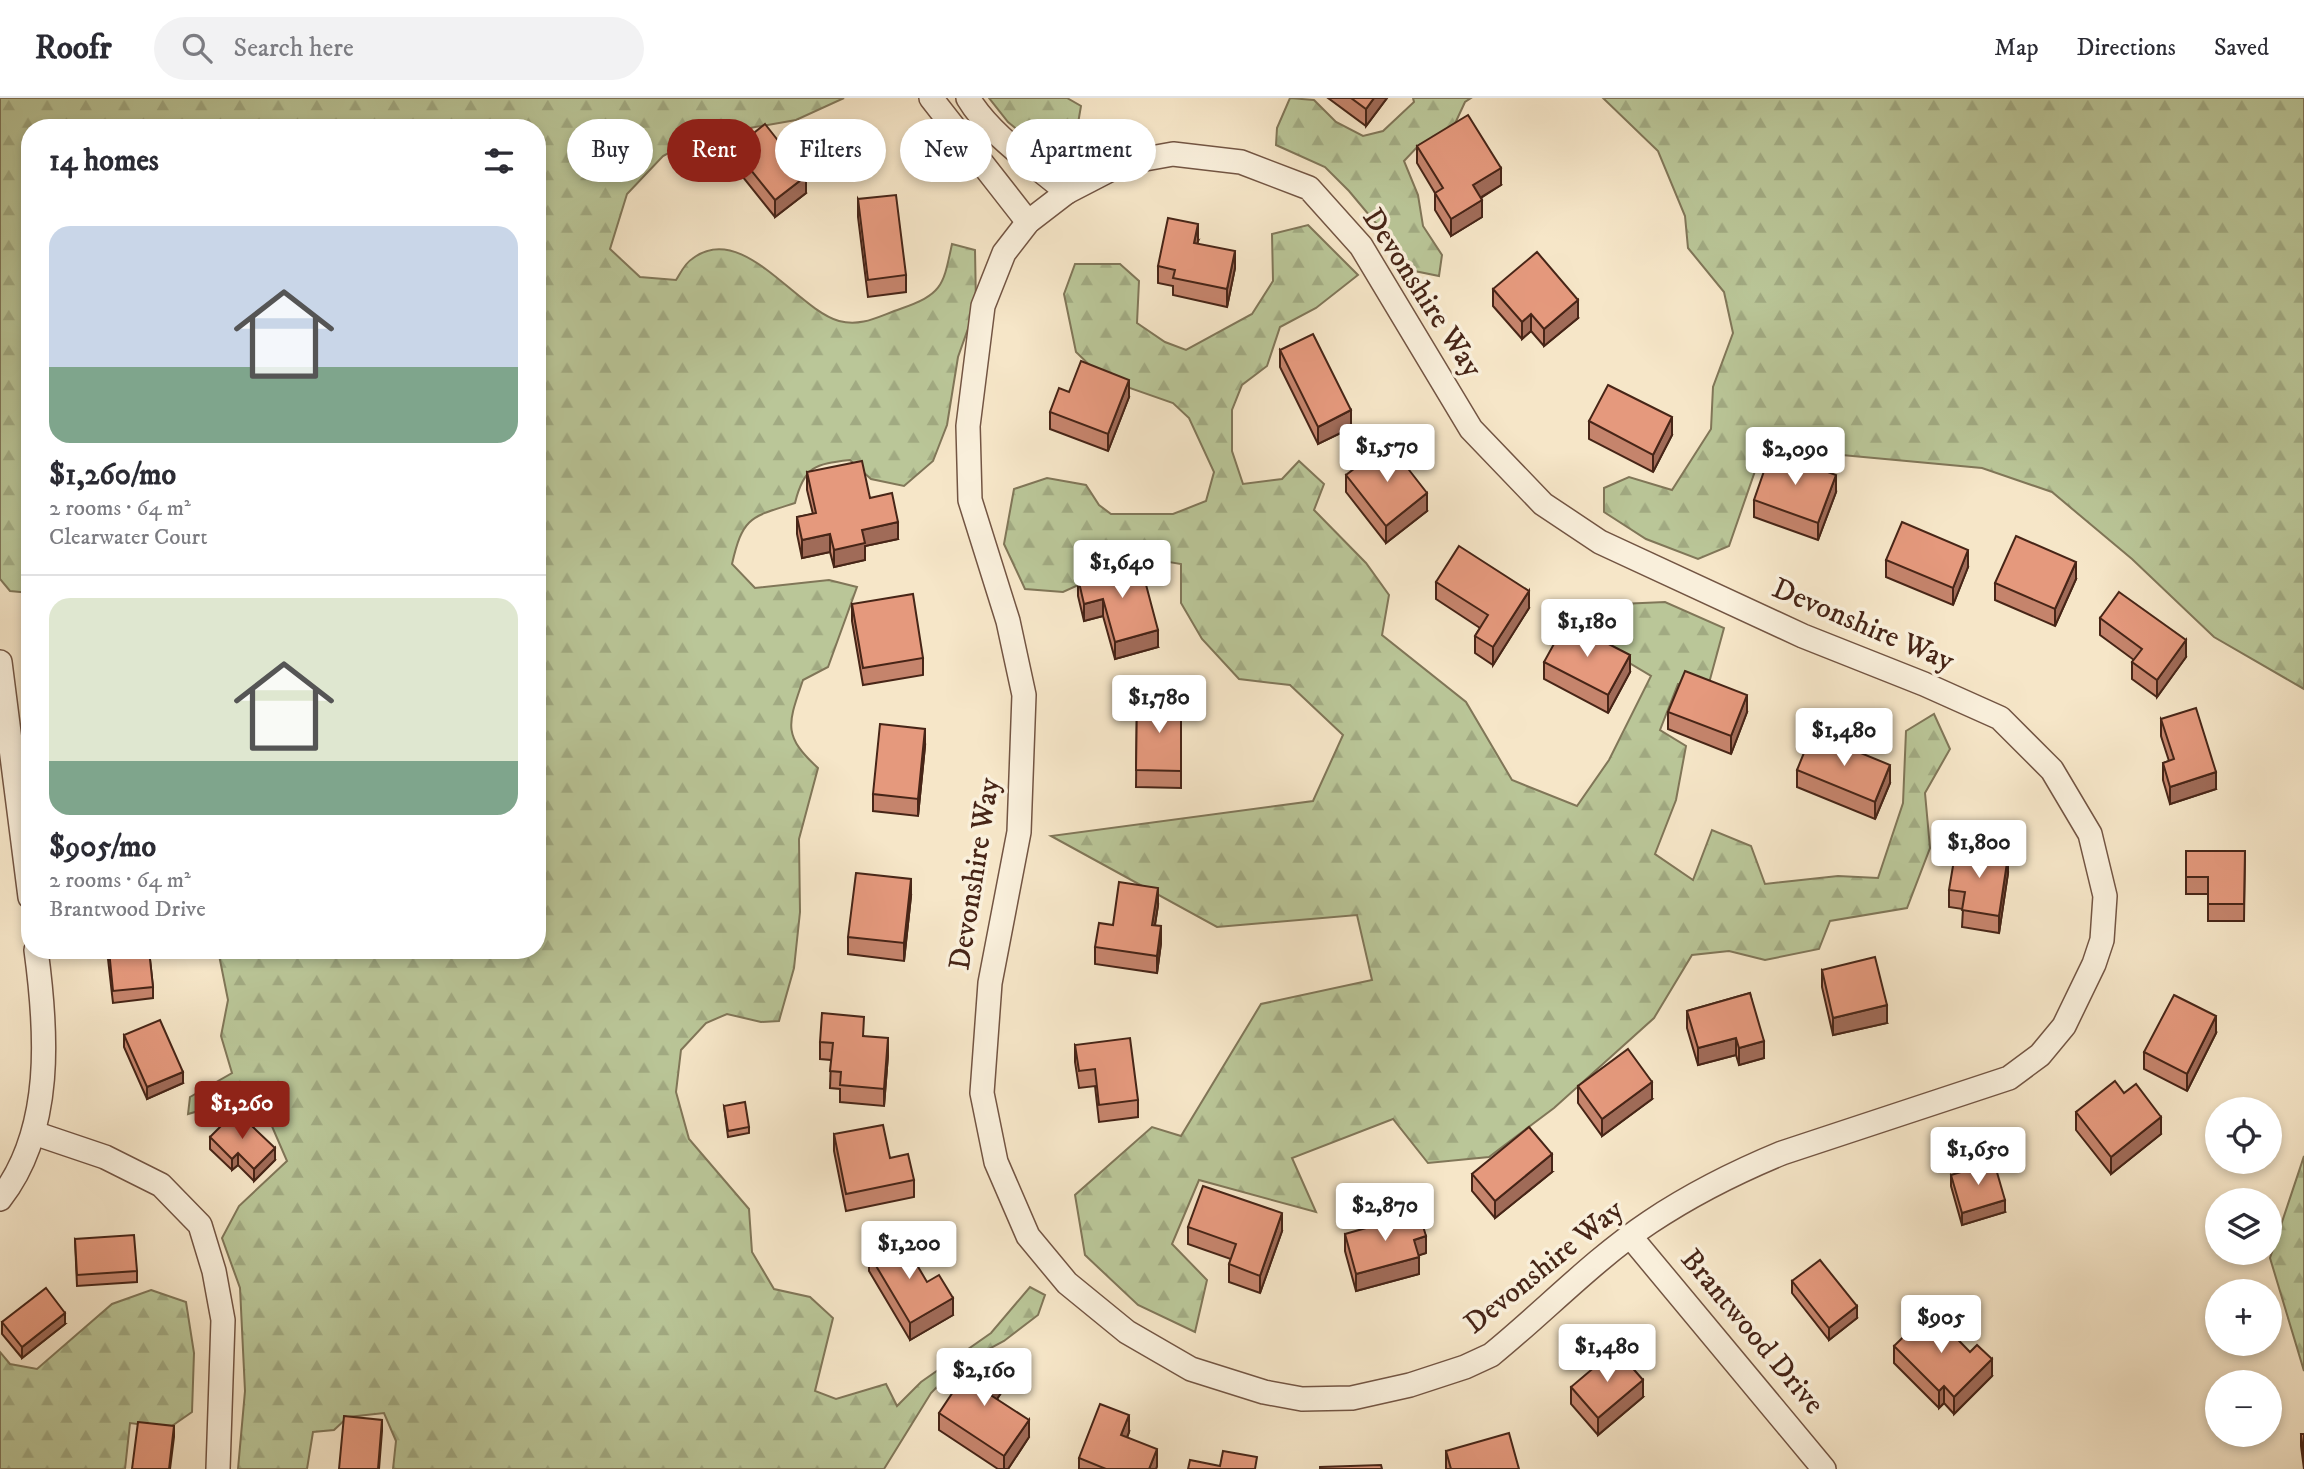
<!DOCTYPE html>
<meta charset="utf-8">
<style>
body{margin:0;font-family:"IM FELL DW Pica",serif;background:#f2f2f3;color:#2b2b33;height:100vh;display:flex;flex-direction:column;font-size:26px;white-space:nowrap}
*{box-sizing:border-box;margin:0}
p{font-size:23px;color:#7c7c81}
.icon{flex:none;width:38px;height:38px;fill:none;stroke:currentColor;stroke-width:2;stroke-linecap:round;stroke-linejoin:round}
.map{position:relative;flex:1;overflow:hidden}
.side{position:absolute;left:21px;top:21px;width:525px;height:840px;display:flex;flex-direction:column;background:#fff;border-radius:28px;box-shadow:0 4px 10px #0003}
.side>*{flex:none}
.hud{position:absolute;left:567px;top:21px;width:665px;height:63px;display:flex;gap:14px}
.fabs{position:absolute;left:2205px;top:999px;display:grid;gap:14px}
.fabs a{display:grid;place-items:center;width:77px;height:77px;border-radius:50%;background:#fff;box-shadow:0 4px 10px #0003;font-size:35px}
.price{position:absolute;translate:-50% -60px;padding:0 16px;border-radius:7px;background:#fff;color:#222;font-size:23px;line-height:46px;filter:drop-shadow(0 2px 4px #0008)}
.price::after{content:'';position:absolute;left:50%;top:42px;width:21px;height:16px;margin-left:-10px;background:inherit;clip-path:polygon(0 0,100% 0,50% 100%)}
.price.current{background:#8f2418;color:#fff}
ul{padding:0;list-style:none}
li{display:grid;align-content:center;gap:14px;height:371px;padding:0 28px}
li+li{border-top:2px solid #e1e1e2}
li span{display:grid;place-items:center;height:217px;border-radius:21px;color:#555}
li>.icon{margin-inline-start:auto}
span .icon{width:126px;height:126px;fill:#fffc;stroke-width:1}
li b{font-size:30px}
h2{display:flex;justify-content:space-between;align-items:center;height:84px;padding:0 28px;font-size:30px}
.tag{padding:0 24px;border-radius:32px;background:#fff;box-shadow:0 4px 10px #0003;font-size:24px;line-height:63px}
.tag.current{background:#8f2418;color:#fff}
header{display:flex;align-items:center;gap:42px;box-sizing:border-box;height:98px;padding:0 35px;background:#fff;border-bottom:2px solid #e1e1e2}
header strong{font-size:33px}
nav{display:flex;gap:38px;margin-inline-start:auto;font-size:24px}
.search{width:490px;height:63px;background:#f2f2f3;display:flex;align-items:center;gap:18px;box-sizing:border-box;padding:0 24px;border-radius:38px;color:#7c7c81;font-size:26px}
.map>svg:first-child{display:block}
</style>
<header>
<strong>Roofr</strong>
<div class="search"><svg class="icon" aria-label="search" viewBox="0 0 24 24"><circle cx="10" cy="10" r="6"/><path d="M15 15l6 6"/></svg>Search here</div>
<nav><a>Map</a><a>Directions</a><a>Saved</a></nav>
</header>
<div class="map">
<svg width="2304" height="1371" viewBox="0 0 2304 1371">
<defs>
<pattern id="forest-firs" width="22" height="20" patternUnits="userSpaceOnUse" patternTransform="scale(1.75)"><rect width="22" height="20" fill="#bac698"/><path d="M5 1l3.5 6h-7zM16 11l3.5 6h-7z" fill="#a1aa82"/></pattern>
</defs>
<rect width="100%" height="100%" fill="#f6e6c8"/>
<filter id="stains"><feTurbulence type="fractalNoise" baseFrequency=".00286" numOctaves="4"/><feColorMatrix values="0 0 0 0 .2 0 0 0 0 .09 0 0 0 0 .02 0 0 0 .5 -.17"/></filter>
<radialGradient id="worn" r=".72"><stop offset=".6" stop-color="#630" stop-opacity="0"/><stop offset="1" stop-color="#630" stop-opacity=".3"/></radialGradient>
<g fill="url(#forest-firs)" stroke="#807658" stroke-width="2">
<path d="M 0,0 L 844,0 L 796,22 L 698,39 L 663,58 L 627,96 L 610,151 L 640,179 L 676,182 C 680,176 685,165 692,161 C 742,122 796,211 839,223 C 862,229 879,218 900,211 C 943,196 943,188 952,146 L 975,152 L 976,208 L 958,259 L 947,327 L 933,363 L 904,388 L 871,381 L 850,362 C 815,366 804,368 795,405 C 751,419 743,418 732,466 L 755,490 L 829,482 L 857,489 L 828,569 L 803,582 C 788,626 782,637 818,670 L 799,741 L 800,814 L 794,870 L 779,923 L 761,924 L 727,916 L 706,925 L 681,952 L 676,994 L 689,1041 L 749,1111 L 752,1154 L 774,1191 L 810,1199 L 833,1220 L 815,1293 L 836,1301 L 886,1286 L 897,1308 L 921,1284 L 991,1235 L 1030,1189 L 1045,1197 L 1038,1217 L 1004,1243 L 957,1268 L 931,1295 L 884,1371 L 393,1371 L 396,1343 L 384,1315 L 348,1319 L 334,1332 L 313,1334 L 307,1371 L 238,1371 L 245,1293 L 240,1190 L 222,1140 L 239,1108 L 287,1063 L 271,1026 L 250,998 L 188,1016 L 190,999 L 232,975 L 221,938 L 228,902 L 218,852 L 537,852 L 537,30 L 30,30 L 30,495 L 10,493 L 0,481 Z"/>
<path d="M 989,0 L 1067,0 L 1081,8 L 1076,37 L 1052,60 L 1008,24 Z"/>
<path d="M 1290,0 L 1314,2 L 1336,24 L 1363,38 L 1383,33 L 1414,4 L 1413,0 L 1471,0 L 1465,4 L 1452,32 L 1419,47 L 1404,63 L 1418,97 L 1423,128 L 1442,157 L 1439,178 L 1400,170 L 1380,130 L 1349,93 L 1325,69 L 1276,47 L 1277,30 Z"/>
<path d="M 1603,0 L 2304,0 L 2304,591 L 2214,539 L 2132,461 L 2052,394 L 1982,370 L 1831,356 L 1762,353 L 1729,448 L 1698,461 L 1646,441 L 1604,414 L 1604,390 L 1629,379 L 1672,392 L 1711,331 L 1713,289 L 1733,235 L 1724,194 L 1688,150 L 1685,118 L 1658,53 Z"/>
<path d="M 1308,127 L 1358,177 L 1316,210 L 1280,229 L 1267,268 L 1242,287 L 1232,312 L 1232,353 L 1243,386 L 1282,381 L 1299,363 L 1324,386 L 1314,412 L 1366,465 L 1389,497 L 1382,537 L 1466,604 L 1512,682 L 1577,708 L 1609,662 L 1651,578 L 1606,551 L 1620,506 L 1665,504 L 1724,530 L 1709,585 L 1678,586 L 1660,632 L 1686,648 L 1676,702 L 1655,756 L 1693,782 L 1712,732 L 1751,748 L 1765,786 L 1838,778 L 1878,780 L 1903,705 L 1906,633 L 1934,616 L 1950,651 L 1925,695 L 1930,750 L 1907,810 L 1830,823 L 1819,851 L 1765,862 L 1729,853 L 1692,857 L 1654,920 L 1554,1010 L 1489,1059 L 1428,1065 L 1393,1021 L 1292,1060 L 1316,1114 L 1199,1082 L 1172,1146 L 1207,1182 L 1195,1234 L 1138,1207 L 1085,1157 L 1075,1097 L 1152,1029 L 1181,1038 L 1261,906 L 1372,882 L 1357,817 L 1217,829 L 1051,738 L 1313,703 L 1343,637 L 1290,587 L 1239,581 L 1202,541 L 1181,505 L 1181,466 L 1140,459 L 1063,494 L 1025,491 L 1004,446 L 1014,391 L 1047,380 L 1086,387 L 1099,407 L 1111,416 L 1173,416 L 1206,403 L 1214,374 L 1189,320 L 1173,305 L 1104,281 L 1076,254 L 1064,196 L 1075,166 L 1120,166 L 1139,183 L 1137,225 L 1165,244 L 1186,252 L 1252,216 L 1273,183 L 1272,136 Z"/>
<path d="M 2304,1058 L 2304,1273 L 2270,1160 Z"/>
<path d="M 151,1192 L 186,1204 L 194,1255 L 192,1314 L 169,1330 L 130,1325 L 125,1371 L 0,1371 L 0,1254 L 10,1266 L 37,1271 L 112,1206 Z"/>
</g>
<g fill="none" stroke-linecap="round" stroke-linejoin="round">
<defs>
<g id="minor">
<path d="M 931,0 L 1028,124"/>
<path d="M 968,0 C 990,37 1034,66 1067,94"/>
<path d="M 1173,56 L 1241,64 L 1309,90 L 1361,148 L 1471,331 L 1543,406 L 1600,444 L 1803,538 L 1924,586 L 2000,620 L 2052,672 L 2090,736 L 2105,798 L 2102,842 L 2094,866 L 2064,928 L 2040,957 L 2009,980 L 1782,1055 C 1736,1074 1692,1096 1650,1124 C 1593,1162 1544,1214 1491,1257 L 1465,1269 L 1410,1287 L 1352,1300 L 1302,1301 L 1264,1294 L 1191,1271 L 1127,1234 L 1067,1185 L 1028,1138 L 996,1064 L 982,995 L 990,885 L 1019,734 L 1024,597 L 1008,523 L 970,402 L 968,328 L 983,208 L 1004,155 L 1028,124 L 1067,94 L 1123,65 Z"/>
<path d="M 0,564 L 30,799"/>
<path d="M 34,1035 L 105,1059 L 161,1087 L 200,1127 L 214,1173 L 223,1222 L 218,1371"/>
<path d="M 0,1101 C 54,1032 47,933 36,852"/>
<path d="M 1630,1138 L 1824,1371"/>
</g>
</defs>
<use href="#minor" stroke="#735543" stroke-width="26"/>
<use href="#minor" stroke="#f9efdb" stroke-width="23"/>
</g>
<g fill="#c5846c" stroke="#472517" stroke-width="2">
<path d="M 1328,0 L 1387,0 L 1366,28 Z"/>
<path d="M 1417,48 L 1501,87 L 1481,100 L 1482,119 L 1451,138 L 1435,112 L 1435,95 L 1417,65 Z"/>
<path d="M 734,51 L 806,95 L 775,119 L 734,68 Z"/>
<path d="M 858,101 L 906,177 L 906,194 L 868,199 L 858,119 Z"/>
<path d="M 1198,143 L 1197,145 L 1235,170 L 1227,209 L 1173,197 L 1173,188 L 1158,185 L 1158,168 Z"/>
<path d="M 1493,191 L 1578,220 L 1544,248 L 1531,233 L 1522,241 L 1493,208 Z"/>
<path d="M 1280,252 L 1351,330 L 1318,346 L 1280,269 Z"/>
<path d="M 1069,294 L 1129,299 L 1108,353 L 1050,331 L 1050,314 Z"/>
<path d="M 1589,323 L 1672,337 L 1653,374 L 1589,341 Z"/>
<path d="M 807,374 L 870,400 L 898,441 L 865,448 L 865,462 L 834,469 L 830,454 L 802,460 L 797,436 L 797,419 L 813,416 L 807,392 Z"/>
<path d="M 1346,377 L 1427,413 L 1386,445 L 1346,394 Z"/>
<path d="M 1836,394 L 1818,442 L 1754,419 L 1754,402 Z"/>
<path d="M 1886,462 L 1968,469 L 1953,507 L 1886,479 Z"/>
<path d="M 1078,480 L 1158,549 L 1115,561 L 1103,518 L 1084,523 L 1078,498 Z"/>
<path d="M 2076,481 L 2055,528 L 1995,502 L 1995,485 Z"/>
<path d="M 1436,484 L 1529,510 L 1493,567 L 1475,555 L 1475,538 L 1480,530 L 1436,501 Z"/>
<path d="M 852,506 L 923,560 L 923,577 L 863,587 L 852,523 Z"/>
<path d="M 2100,520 L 2186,559 L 2157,599 L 2132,581 L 2132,564 L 2134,562 L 2100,537 Z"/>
<path d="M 1544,564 L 1630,574 L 1608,615 L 1544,581 Z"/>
<path d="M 1137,600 L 1181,601 L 1181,690 L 1136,689 Z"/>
<path d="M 1668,614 L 1747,614 L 1731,656 L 1668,631 Z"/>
<path d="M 2161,621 L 2216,691 L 2170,706 L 2163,682 L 2163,665 L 2169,663 L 2161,638 Z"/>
<path d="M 925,648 L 918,718 L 873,713 L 873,696 Z"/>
<path d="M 1797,672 L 1890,685 L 1875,721 L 1797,689 Z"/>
<path d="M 2186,753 L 2245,753 L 2244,823 L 2208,823 L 2208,796 L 2186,796 Z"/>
<path d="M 2008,775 L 1999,835 L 1962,829 L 1963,811 L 1949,809 L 1949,792 Z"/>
<path d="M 911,798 L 904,863 L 848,856 L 848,839 Z"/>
<path d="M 1158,807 L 1155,827 L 1161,845 L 1157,875 L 1095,866 L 1095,849 L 1113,827 Z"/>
<path d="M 107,852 L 149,852 L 153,889 L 153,900 L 113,905 Z"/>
<path d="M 1822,872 L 1887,925 L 1833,937 L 1822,889 Z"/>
<path d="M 1750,895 L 1764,960 L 1739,967 L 1736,957 L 1698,967 L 1687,930 L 1687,913 Z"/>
<path d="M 2216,935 L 2187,993 L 2144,971 L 2144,954 Z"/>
<path d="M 124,937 L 183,985 L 147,1001 L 124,949 Z"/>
<path d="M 864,938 L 888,957 L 884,1008 L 840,1004 L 840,991 L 830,990 L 831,962 L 820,961 L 820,944 Z"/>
<path d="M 1075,947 L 1138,1002 L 1138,1019 L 1099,1024 L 1095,988 L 1079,990 L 1075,964 Z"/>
<path d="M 1578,988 L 1652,1001 L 1602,1038 L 1578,1005 Z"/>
<path d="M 2124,995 L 2161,1036 L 2111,1076 L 2076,1032 L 2076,1014 Z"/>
<path d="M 724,1008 L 749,1029 L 749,1035 L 728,1039 Z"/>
<path d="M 834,1036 L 890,1060 L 914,1082 L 914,1099 L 846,1113 L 834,1053 Z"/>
<path d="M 210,1039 L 275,1062 L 254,1083 L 238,1067 L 232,1072 L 210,1051 Z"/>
<path d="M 1552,1074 L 1495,1120 L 1472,1093 L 1472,1076 Z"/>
<path d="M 1951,1077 L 2005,1114 L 1962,1127 L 1951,1088 Z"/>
<path d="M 1188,1129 L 1282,1133 L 1260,1195 L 1229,1184 L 1229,1166 L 1231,1161 L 1188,1146 Z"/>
<path d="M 1345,1136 L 1426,1155 L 1418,1157 L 1419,1176 L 1356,1193 L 1345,1153 Z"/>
<path d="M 75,1141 L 137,1173 L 137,1184 L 77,1188 Z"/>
<path d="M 869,1156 L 927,1184 L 953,1217 L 910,1242 L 869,1173 Z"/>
<path d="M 1792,1183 L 1857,1220 L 1829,1242 L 1792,1195 Z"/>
<path d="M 2,1224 L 65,1226 L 22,1260 L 2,1236 Z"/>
<path d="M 1894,1248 L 1992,1278 L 1954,1316 L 1944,1305 L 1939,1310 L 1894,1265 Z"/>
<path d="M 1005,1289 L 997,1301 L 1029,1339 L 1008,1371 L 998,1371 L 939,1332 L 939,1315 Z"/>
<path d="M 1571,1289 L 1643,1299 L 1598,1337 L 1571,1306 Z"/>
<path d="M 1129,1334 L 1127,1340 L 1157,1368 L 1156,1371 L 1079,1371 L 1079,1360 Z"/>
<path d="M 2301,1336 L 2304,1336 L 2304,1371 L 2301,1348 Z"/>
<path d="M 1446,1353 L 1519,1371 L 1446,1371 Z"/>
</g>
<g fill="#a06b58" stroke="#472517" stroke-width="2">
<path d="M 1374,0 L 1387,0 L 1366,28 L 1366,11 Z"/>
<path d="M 1501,70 L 1501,87 L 1473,104 L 1473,87 Z"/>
<path d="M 806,78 L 806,95 L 775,119 L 775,102 Z"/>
<path d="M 1482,102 L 1482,119 L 1451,138 L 1451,121 Z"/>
<path d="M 1198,126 L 1198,143 L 1194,162 L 1194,145 Z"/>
<path d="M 1235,153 L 1235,170 L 1227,209 L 1227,191 Z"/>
<path d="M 1578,202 L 1578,220 L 1544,248 L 1544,231 Z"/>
<path d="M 1531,216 L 1531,233 L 1522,241 L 1522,224 Z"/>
<path d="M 1129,282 L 1129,299 L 1108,353 L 1108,336 Z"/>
<path d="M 1351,312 L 1351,330 L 1318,346 L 1318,329 Z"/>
<path d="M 1672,319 L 1672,337 L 1653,374 L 1653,357 Z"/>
<path d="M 1836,377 L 1836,394 L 1818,442 L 1818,425 Z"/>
<path d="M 1427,395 L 1427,413 L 1386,445 L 1386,428 Z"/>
<path d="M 898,424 L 898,441 L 865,448 L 865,462 L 834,469 L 834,452 L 862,432 Z"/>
<path d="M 830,436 L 830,454 L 802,460 L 802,442 Z"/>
<path d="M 1968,452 L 1968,469 L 1953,507 L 1953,490 Z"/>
<path d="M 2076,464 L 2076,481 L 2055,528 L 2055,511 Z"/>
<path d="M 1529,493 L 1529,510 L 1493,567 L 1493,549 Z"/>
<path d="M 1103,501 L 1103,518 L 1084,523 L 1084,506 Z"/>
<path d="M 1158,532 L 1158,549 L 1115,561 L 1115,544 Z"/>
<path d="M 2186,542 L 2186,559 L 2157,599 L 2157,582 Z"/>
<path d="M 1630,557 L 1630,574 L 1608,615 L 1608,597 Z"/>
<path d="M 1747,597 L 1747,614 L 1731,656 L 1731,638 Z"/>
<path d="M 925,631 L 925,648 L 918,718 L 918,701 Z"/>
<path d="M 1890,667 L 1890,685 L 1875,721 L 1875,704 Z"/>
<path d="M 2216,674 L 2216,691 L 2170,706 L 2170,689 Z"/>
<path d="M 2008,758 L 2008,775 L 1999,835 L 1999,818 Z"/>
<path d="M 911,781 L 911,798 L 904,863 L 904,845 Z"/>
<path d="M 1158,790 L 1158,807 L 1152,844 L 1152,827 Z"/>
<path d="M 1161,828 L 1161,845 L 1157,875 L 1157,858 Z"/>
<path d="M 1887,907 L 1887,925 L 1833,937 L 1833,920 Z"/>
<path d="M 2216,918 L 2216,935 L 2187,993 L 2187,976 Z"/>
<path d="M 888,940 L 888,957 L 884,1008 L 884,991 Z"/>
<path d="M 1736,940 L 1736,957 L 1698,967 L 1698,950 Z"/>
<path d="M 1764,943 L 1764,960 L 1739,967 L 1739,950 Z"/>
<path d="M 183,974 L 183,985 L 147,1001 L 147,989 Z"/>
<path d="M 1652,984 L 1652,1001 L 1602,1038 L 1602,1021 Z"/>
<path d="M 2161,1019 L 2161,1036 L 2111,1076 L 2111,1059 Z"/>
<path d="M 275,1050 L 275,1062 L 254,1083 L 254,1071 Z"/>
<path d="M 238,1055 L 238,1067 L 232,1072 L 232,1061 Z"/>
<path d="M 1552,1056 L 1552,1074 L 1495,1120 L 1495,1103 Z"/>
<path d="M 2005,1102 L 2005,1114 L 1962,1127 L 1962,1115 Z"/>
<path d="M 1282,1115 L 1282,1133 L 1260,1195 L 1260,1178 Z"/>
<path d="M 1426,1138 L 1426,1155 L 1414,1159 L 1414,1142 Z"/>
<path d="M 1419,1159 L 1419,1176 L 1356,1193 L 1356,1176 Z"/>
<path d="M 953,1200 L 953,1217 L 910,1242 L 910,1225 Z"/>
<path d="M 1857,1208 L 1857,1220 L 1829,1242 L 1829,1230 Z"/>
<path d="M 65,1215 L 65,1226 L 22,1260 L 22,1249 Z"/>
<path d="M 1992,1261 L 1992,1278 L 1954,1316 L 1954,1299 Z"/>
<path d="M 1005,1272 L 1005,1289 L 989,1313 L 989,1296 Z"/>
<path d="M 1643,1282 L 1643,1299 L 1598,1337 L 1598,1320 Z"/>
<path d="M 1944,1288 L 1944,1305 L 1939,1310 L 1939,1293 Z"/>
<path d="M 1129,1317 L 1129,1334 L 1121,1354 L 1121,1337 Z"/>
<path d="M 382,1322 L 382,1333 L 379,1371 L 378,1371 Z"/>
<path d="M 1029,1322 L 1029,1339 L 1008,1371 L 1004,1371 L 1004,1358 Z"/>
<path d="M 174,1328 L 174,1339 L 170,1371 L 169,1371 Z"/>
<path d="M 1157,1351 L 1157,1368 L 1156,1371 L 1149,1371 Z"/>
</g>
<g fill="#e5997d" stroke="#472517" stroke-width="2">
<path d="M 1351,0 L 1374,0 L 1366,11 Z"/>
<path d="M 1468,17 L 1501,70 L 1473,87 L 1482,102 L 1451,121 L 1435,95 L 1443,90 L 1417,48 Z"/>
<path d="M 765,26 L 806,78 L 775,102 L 734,51 Z"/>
<path d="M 896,97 L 906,177 L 868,182 L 858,101 Z"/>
<path d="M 1168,120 L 1198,126 L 1194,145 L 1235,153 L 1227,191 L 1173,180 L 1175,172 L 1158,168 Z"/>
<path d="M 1537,154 L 1578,202 L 1544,231 L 1531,216 L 1522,224 L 1493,191 Z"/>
<path d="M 1313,236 L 1351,312 L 1318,329 L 1280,252 Z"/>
<path d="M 1081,263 L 1129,282 L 1108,336 L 1050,314 L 1059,290 L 1069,294 Z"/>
<path d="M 1608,287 L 1672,319 L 1653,357 L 1589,323 Z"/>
<path d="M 1388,345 L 1427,395 L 1386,428 L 1346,377 Z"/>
<path d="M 1771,353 L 1836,377 L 1818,425 L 1754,402 Z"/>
<path d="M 862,363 L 870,400 L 892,395 L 898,424 L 862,432 L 865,445 L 834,452 L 830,436 L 802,442 L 797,419 L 816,415 L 807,374 Z"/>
<path d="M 1902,424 L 1968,452 L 1953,490 L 1886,462 Z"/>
<path d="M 2016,438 L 2076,464 L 2055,511 L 1995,485 Z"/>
<path d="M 1459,448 L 1529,493 L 1493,549 L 1475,538 L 1488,517 L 1436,484 Z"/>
<path d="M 1140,464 L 1158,532 L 1115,544 L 1103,501 L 1084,506 L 1078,480 Z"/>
<path d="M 2119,494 L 2186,542 L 2157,582 L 2132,564 L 2142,551 L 2100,520 Z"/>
<path d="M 913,496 L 923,560 L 863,570 L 852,506 Z"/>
<path d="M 1566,524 L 1630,557 L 1608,597 L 1544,564 Z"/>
<path d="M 1685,573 L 1747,597 L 1731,638 L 1668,614 Z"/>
<path d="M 1137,600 L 1181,601 L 1181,673 L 1136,672 Z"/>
<path d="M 2196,610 L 2216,674 L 2170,689 L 2163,665 L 2174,661 L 2161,621 Z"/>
<path d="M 880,626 L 925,631 L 918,701 L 873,696 Z"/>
<path d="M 1812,635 L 1890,667 L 1875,704 L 1797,672 Z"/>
<path d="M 1956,750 L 2008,758 L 1999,818 L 1962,812 L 1965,794 L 1949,792 Z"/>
<path d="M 2186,753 L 2245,753 L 2244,806 L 2208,806 L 2208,779 L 2186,779 Z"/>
<path d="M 856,775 L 911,781 L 904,845 L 848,839 Z"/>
<path d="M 1119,784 L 1158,790 L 1152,827 L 1161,828 L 1157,858 L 1095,849 L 1099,825 L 1113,827 Z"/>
<path d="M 109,852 L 149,852 L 153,889 L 113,893 Z"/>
<path d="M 1875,859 L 1887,907 L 1833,920 L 1822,872 Z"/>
<path d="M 1750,895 L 1764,943 L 1739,950 L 1736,940 L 1698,950 L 1687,913 Z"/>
<path d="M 2174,897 L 2216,918 L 2187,976 L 2144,954 Z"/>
<path d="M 822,915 L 864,919 L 863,938 L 888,940 L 884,991 L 840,987 L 841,974 L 830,973 L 833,945 L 820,944 Z"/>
<path d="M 160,922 L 183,974 L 147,989 L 124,937 Z"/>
<path d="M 1130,940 L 1138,1002 L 1099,1007 L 1095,971 L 1079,973 L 1075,947 Z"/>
<path d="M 1628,951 L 1652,984 L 1602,1021 L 1578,988 Z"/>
<path d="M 2115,983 L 2124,995 L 2136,986 L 2161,1019 L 2111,1059 L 2076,1014 Z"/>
<path d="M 745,1004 L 749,1029 L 728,1033 L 724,1008 Z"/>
<path d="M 236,1013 L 275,1050 L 254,1071 L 238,1055 L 232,1061 L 210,1039 Z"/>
<path d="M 883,1027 L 890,1060 L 908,1056 L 914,1082 L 846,1096 L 834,1036 Z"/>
<path d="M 1529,1029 L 1552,1056 L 1495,1103 L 1472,1076 Z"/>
<path d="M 1994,1064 L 2005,1102 L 1962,1115 L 1951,1077 Z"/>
<path d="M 1203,1088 L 1282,1115 L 1260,1178 L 1229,1166 L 1236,1146 L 1188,1129 Z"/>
<path d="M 1419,1115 L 1426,1138 L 1414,1142 L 1419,1159 L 1356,1176 L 1345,1136 Z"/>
<path d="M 134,1137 L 137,1173 L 77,1177 L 75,1141 Z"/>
<path d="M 900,1138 L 927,1184 L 939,1177 L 953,1200 L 910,1225 L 869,1156 Z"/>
<path d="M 1820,1162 L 1857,1208 L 1829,1230 L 1792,1183 Z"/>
<path d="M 46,1190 L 65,1215 L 22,1249 L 2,1224 Z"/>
<path d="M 1930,1213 L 1970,1254 L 1977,1247 L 1992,1261 L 1954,1299 L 1944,1288 L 1939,1293 L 1894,1248 Z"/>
<path d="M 1616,1251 L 1643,1282 L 1598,1320 L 1571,1289 Z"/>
<path d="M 979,1255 L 1005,1272 L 989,1296 L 1029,1322 L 1004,1358 L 939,1315 Z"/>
<path d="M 1100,1306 L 1129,1317 L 1121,1337 L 1157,1351 L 1149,1371 L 1106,1371 L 1079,1360 Z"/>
<path d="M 344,1318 L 382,1322 L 378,1371 L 339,1371 Z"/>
<path d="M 138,1324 L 174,1328 L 169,1371 L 132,1371 Z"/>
<path d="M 1509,1335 L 1519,1371 L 1451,1371 L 1446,1353 Z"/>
<path d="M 2301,1336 L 2304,1336 L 2304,1361 Z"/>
<path d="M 1223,1353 L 1257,1359 L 1255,1371 L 1188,1371 L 1190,1362 L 1220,1368 Z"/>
<path d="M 1381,1367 L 1382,1371 L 1320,1371 L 1320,1369 Z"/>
</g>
<g text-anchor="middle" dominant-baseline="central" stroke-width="7" stroke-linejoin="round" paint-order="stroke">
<g font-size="30" fill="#472517" stroke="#f9efdb">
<text transform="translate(1422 195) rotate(57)">Devonshire Way</text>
<text transform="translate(1863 527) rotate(23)">Devonshire Way</text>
<text transform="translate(975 776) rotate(-81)">Devonshire Way</text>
<text transform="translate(1544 1169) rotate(-39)">Devonshire Way</text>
<text transform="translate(1752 1234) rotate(50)">Brantwood Drive</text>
</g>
</g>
<rect width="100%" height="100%" filter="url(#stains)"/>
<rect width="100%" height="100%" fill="url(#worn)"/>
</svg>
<div class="fabs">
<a><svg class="icon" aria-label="locate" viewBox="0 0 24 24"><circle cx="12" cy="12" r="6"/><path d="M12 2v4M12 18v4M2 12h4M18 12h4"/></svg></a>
<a><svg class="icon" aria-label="layers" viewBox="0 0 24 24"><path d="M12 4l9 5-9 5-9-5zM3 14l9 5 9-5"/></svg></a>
<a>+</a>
<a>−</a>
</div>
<b class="price" style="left:1387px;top:386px">$1,570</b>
<b class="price" style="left:1795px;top:389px">$2,090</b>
<b class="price" style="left:1122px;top:502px">$1,640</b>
<b class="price" style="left:1587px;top:561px">$1,180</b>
<b class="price" style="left:1159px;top:637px">$1,780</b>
<b class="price" style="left:1844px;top:670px">$1,480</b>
<b class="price" style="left:1979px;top:782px">$1,800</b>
<b class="price current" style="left:242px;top:1043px">$1,260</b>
<b class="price" style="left:1978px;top:1089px">$1,650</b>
<b class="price" style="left:1385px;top:1145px">$2,870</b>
<b class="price" style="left:909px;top:1183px">$1,200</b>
<b class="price" style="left:1941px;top:1257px">$905</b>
<b class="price" style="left:1607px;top:1286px">$1,480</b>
<b class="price" style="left:984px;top:1310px">$2,160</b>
<div class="hud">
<a class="tag">Buy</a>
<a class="tag current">Rent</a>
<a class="tag">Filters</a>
<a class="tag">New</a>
<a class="tag">Apartment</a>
</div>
<section class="side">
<h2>14 homes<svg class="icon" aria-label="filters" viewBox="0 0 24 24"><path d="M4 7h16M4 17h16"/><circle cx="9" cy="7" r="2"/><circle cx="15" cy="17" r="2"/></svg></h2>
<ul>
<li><span style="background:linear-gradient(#c9d6e8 65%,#7fa58c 0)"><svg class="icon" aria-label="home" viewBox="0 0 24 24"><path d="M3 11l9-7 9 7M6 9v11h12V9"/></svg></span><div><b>$1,260/mo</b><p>2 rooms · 64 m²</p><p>Clearwater Court</p></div></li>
<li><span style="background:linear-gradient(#dfe7d0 75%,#7fa58c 0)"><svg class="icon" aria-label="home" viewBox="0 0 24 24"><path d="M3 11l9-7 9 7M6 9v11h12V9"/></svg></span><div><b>$905/mo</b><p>2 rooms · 64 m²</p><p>Brantwood Drive</p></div></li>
</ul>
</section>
</div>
